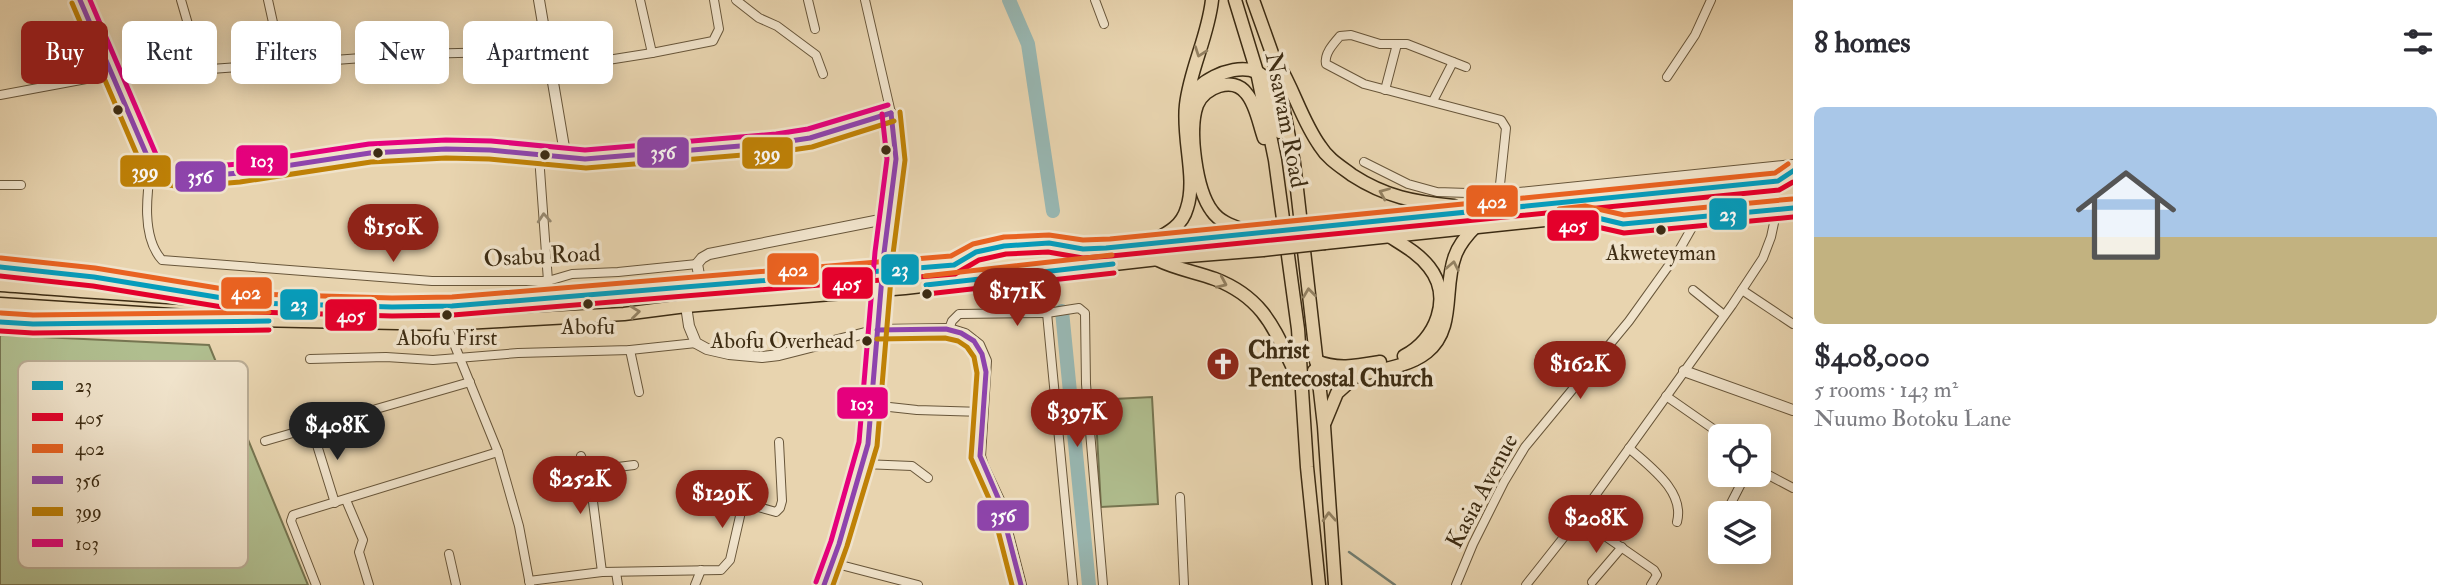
<!DOCTYPE html>
<meta charset="utf-8">
<style>
body{margin:0;font-family:"IM FELL Double Pica",serif;background:#f2f2f3;color:#2b2b33;height:100vh;display:flex;flex-direction:column;font-size:26px;white-space:nowrap}
*{box-sizing:border-box;margin:0}
p{font-size:23px;color:#7c7c81}
.icon{flex:none;width:38px;height:38px;fill:none;stroke:currentColor;stroke-width:2;stroke-linecap:round;stroke-linejoin:round}
.map{position:relative;flex:1;overflow:hidden}
.drawer{display:flex;flex-direction:column;background:#fff;width:665px}
.drawer>*{flex:none}
.hud{position:absolute;left:21px;top:21px;width:665px;height:63px;display:flex;gap:14px}
.fabs{position:absolute;left:1708px;top:424px;display:grid;gap:14px}
.fabs a{display:grid;place-items:center;width:63px;height:63px;border-radius:10px;background:#fff;box-shadow:0 4px 18px #0003;font-size:35px}
.price{position:absolute;translate:-50% -60px;padding:0 16px;border-radius:24px;background:#8f2418;color:#fff;font-size:23px;line-height:46px;filter:drop-shadow(0 2px 4px #0008)}
.price::after{content:'';position:absolute;left:50%;top:42px;width:21px;height:16px;margin-left:-10px;background:inherit;clip-path:polygon(0 0,100% 0,50% 100%)}
.price.current{background:#222;color:#fff}
ul{padding:0;list-style:none}
li{display:grid;align-content:center;gap:14px;height:371px;padding:0 21px}
li+li{border-top:2px solid #e1e1e2}
li span{display:grid;place-items:center;height:217px;border-radius:10px;color:#555}
li>.icon{margin-inline-start:auto}
span .icon{width:126px;height:126px;fill:#fffc;stroke-width:1}
li b{font-size:30px}
h2{display:flex;justify-content:space-between;align-items:center;height:84px;padding:0 21px;font-size:30px}
.chip{padding:0 24px;border-radius:10px;background:#fff;box-shadow:0 4px 18px #0003;font-size:24px;line-height:63px}
.chip.current{background:#8f2418;color:#fff}
main{display:flex;flex:1;min-height:0}
.map>svg:first-child{display:block}
</style>
<main>
<div class="map">
<svg width="1793" height="585" viewBox="0 0 1793 585">
<rect width="100%" height="100%" fill="#e8d4af"/>
<filter id="stains"><feTurbulence type="fractalNoise" baseFrequency=".00286" numOctaves="4"/><feColorMatrix values="0 0 0 0 .2 0 0 0 0 .09 0 0 0 0 .02 0 0 0 .5 -.17"/></filter>
<radialGradient id="worn" r=".72"><stop offset=".6" stop-color="#630" stop-opacity="0"/><stop offset="1" stop-color="#630" stop-opacity=".3"/></radialGradient>
<g fill="#b0be8f" stroke="#767551" stroke-width="2">
<path d="M 0,335 L 209,345 L 308,585 L 0,585 Z"/>
<path d="M 1152,397 L 1158,504 L 1101,507 L 1095,400 Z"/>
</g>
<g fill="none" stroke-linecap="round" stroke-linejoin="round">
<path stroke="#747f72" stroke-width="2.5" d="M 1349,552 L 1395,585"/>
<g stroke="#98b7b2" stroke-width="14">
<path d="M 1009,0 L 1028,44 L 1053,211"/>
<path d="M 1062,311 L 1089,585"/>
</g>
<path stroke="#c6b290" stroke-width="10" stroke-dasharray="10 5" stroke-linecap="butt" d="M 881,306 L 884,253"/>
<defs>
<g id="minor">
<path d="M 181,0 L 199,62 L 203,67 L 211,69 L 417,54 L 548,51"/>
<path d="M 268,0 L 282,63"/>
<path d="M 640,0 L 652,53"/>
<path d="M 736,0 L 759,18 L 777,26 L 816,55 L 823,74"/>
<path d="M 808,0 L 815,29"/>
<path d="M 865,0 L 891,113"/>
<path d="M 1095,0 L 1104,24"/>
<path d="M 1466,67 L 1407,44 L 1380,44 L 1351,35 L 1340,36 C 1333,44 1324,54 1326,64 L 1364,84 L 1501,120 L 1506,128 L 1499,194"/>
<path d="M 551,69 L 652,53 L 713,41 L 719,29 L 714,0"/>
<path d="M 1667,77 L 1695,35 L 1711,0"/>
<path d="M 1385,90 L 1397,44"/>
<path d="M 0,95 L 113,74"/>
<path d="M 1433,101 L 1453,62"/>
<path d="M 539,156 L 548,281"/>
<path d="M 1364,162 L 1408,184 L 1437,192 L 1499,194 L 1793,164"/>
<path d="M 151,165 C 147,193 141,237 162,260 L 432,281 L 548,281 L 572,274 L 618,272 L 697,264"/>
<path d="M 0,185 L 21,185"/>
<path d="M 1693,290 L 1724,315"/>
<path d="M 1742,290 L 1793,324"/>
<path d="M 1047,313 L 1073,585"/>
<path d="M 446,324 L 498,452 L 519,526 L 530,585"/>
<path d="M 949,329 L 952,321 L 959,314 L 1047,313 L 1079,308 L 1085,313 L 1086,384 L 1103,585"/>
<path d="M 630,350 L 639,392"/>
<path d="M 310,359 L 386,357 L 433,360 L 518,353 L 630,350 L 696,343"/>
<path d="M 1666,396 L 1722,435"/>
<path d="M 871,405 L 917,410 L 983,412"/>
<path d="M 312,429 L 335,503"/>
<path d="M 265,441 L 470,382"/>
<path d="M 1629,448 C 1650,467 1685,491 1677,522"/>
<path d="M 581,456 L 591,486 L 602,572"/>
<path d="M 863,464 L 912,466 L 928,478"/>
<path d="M 1759,470 L 1793,488"/>
<path d="M 586,471 L 634,465"/>
<path d="M 684,486 L 776,512 L 780,508 L 782,501 L 779,442"/>
<path d="M 1180,497 L 1184,585"/>
<path d="M 346,500 L 363,540 L 359,552 L 369,585"/>
<path d="M 1726,513 L 1746,474"/>
<path d="M 1579,518 L 1654,570 L 1657,575 L 1651,585"/>
<path d="M 449,554 L 456,585"/>
<path d="M 833,563 L 918,585"/>
<path d="M 616,572 L 618,585"/>
<path d="M 529,581 L 602,572 L 721,570 L 730,560 L 743,503"/>
<path d="M 1592,582 L 1622,547"/>
<path d="M 316,585 L 291,521 L 293,515 L 498,452"/>
<path d="M 695,585 L 701,570"/>
<path d="M 1456,585 L 1473,544 L 1504,482 L 1525,447 L 1629,321 L 1677,254 L 1698,217"/>
<path d="M 1526,585 L 1579,518 L 1732,305 L 1763,258 L 1771,237 L 1777,209"/>
</g>
<g id="tertiary">
<path d="M 80,0 L 151,165 L 166,176 L 182,178 L 239,173 L 370,153 L 446,149 L 490,150 L 585,159 L 777,143 L 810,138 L 891,113 L 896,159 L 884,253"/>
<path d="M 539,0 L 566,159"/>
<path d="M 701,286 L 697,264 L 702,258 L 709,254 L 890,218"/>
<path d="M 686,306 L 689,326 L 696,343 L 707,349 L 729,354 L 762,357 L 779,355 L 877,330 L 949,329 L 965,334 L 979,345 L 986,361 L 980,456 L 983,466 L 999,500 L 1021,585"/>
<path d="M 1684,371 L 1793,410"/>
<path d="M 824,585 L 839,544 L 868,444 L 872,383 L 881,306"/>
</g>
<g id="trunk">
<path d="M 1235,0 L 1257,72 L 1275,160 L 1298,329 L 1307,467 L 1319,585"/>
<path d="M 1253,0 L 1273,56 L 1294,163 L 1324,426 L 1335,585"/>
<path d="M 1278,64 C 1294,90 1302,121 1320,146 C 1328,159 1340,166 1352,175 C 1386,197 1414,202 1454,206"/>
<path d="M 1188,101 C 1192,96 1195,90 1199,87 C 1215,72 1252,59 1267,81 L 1280,132"/>
<path d="M 1595,218 L 1623,224 L 1793,208"/>
<path d="M 1322,226 L 1793,180"/>
<path d="M 1249,232 C 1236,227 1220,223 1212,211 C 1196,190 1188,130 1197,105 C 1204,87 1233,76 1246,93 C 1256,104 1259,124 1264,138"/>
<path d="M 1389,236 C 1403,245 1418,253 1429,267 C 1453,297 1436,340 1404,356"/>
<path d="M 1153,241 C 1168,233 1182,226 1187,208 C 1197,178 1182,139 1186,105 C 1190,69 1208,37 1212,0"/>
<path d="M 1325,243 L 1793,194"/>
<path d="M 1158,260 C 1176,269 1196,272 1215,279 C 1269,300 1276,336 1300,382"/>
<path d="M 956,263 C 956,262 963,256 964,255 C 981,244 1048,242 1069,245"/>
<path d="M 0,267 L 94,277 L 177,290"/>
<path d="M 0,285 C 151,296 301,309 452,306 L 954,265 L 1262,233"/>
<path d="M 0,304 L 249,320 L 446,324 L 624,314 L 686,306 L 905,288 L 1176,257 L 1263,250"/>
<path d="M 0,322 L 33,324 L 161,322"/>
<path d="M 1316,361 C 1337,370 1357,366 1380,362"/>
<path d="M 1314,371 C 1327,380 1352,376 1366,373 C 1386,369 1411,365 1427,352 C 1456,329 1443,287 1455,256 C 1459,244 1468,234 1476,226"/>
<path d="M 1325,422 L 1337,393 L 1357,375"/>
</g>
</defs>
<use href="#minor" stroke="#68563a" stroke-width="10"/>
<use href="#tertiary" stroke="#68563a" stroke-width="12"/>
<use href="#trunk" stroke="#3d2c13" stroke-width="15"/>
<use href="#minor" stroke="#f0e3cb" stroke-width="8"/>
<use href="#tertiary" stroke="#f0e3cb" stroke-width="10"/>
<use href="#trunk" stroke="#e8d4af" stroke-width="12"/>
<defs>
<g id="trunk-bridge">
<path d="M 1262,233 L 1322,226"/>
<path d="M 1263,250 L 1325,243"/>
</g>
</defs>
<use href="#trunk-bridge" stroke="#3d2c13" stroke-width="15" stroke-linecap="butt"/>
<use href="#trunk-bridge" stroke="#e8d4af" stroke-width="12"/>
<defs>
<g id="bus-1">
<path d="M 1560,218 L 1585,215 L 1623,224 L 1793,208"/>
<path d="M 0,267 L 94,277 L 253,303 L 392,307 L 452,306 L 954,265 L 976,252 L 1004,246 L 1049,243 L 1083,249 L 1106,248 L 1778,181 L 1793,171"/>
<path d="M 926,285 L 1113,264"/>
<path d="M 0,322 L 33,324 L 269,321"/>
</g>
<g id="bus-2">
<path d="M 1561,227 L 1584,224 L 1624,233 L 1793,217"/>
<path d="M 0,276 L 93,286 L 253,312 L 392,316 L 453,315 L 955,274 L 979,260 L 1006,254 L 1048,252 L 1083,258 L 1111,256 L 1779,190 L 1793,182"/>
<path d="M 927,294 L 1114,273"/>
<path d="M 0,331 L 33,333 L 269,330"/>
</g>
<g id="bus-3">
<path d="M 1559,209 L 1585,206 L 1624,215 L 1792,199"/>
<path d="M 1,258 L 95,268 L 254,294 L 392,298 L 452,297 L 951,256 L 973,244 L 1004,237 L 1049,235 L 1083,240 L 1110,239 L 1775,173 L 1788,164"/>
<path d="M 925,276 L 1112,255"/>
<path d="M 1,313 L 33,315 L 269,312"/>
</g>
<g id="bus-4">
<path d="M 80,0 L 151,165 L 166,176 L 182,178 L 239,173 L 370,153 L 446,149 L 490,150 L 585,159 L 777,143 L 810,138 L 891,113"/>
<path d="M 877,330 L 946,329 L 961,333 L 974,341 L 982,354 L 986,372 L 980,456 L 999,500 L 1021,585"/>
<path d="M 824,585 L 839,544 L 868,444 L 884,253 L 896,159 L 891,113"/>
</g>
<g id="bus-5">
<path d="M 72,3 L 143,169 L 162,184 L 182,187 L 240,182 L 371,162 L 446,158 L 489,159 L 586,168 L 778,152 L 812,147 L 894,121"/>
<path d="M 877,339 L 945,338 L 958,341 L 967,347 L 974,357 L 977,373 L 971,458 L 991,503 L 1012,585"/>
<path d="M 833,585 L 847,546 L 877,446 L 893,254 L 905,160 L 900,112"/>
</g>
<g id="bus-6">
<path d="M 90,0 L 158,159 L 169,168 L 182,169 L 238,164 L 369,144 L 446,140 L 491,141 L 585,150 L 776,134 L 808,129 L 888,105"/>
<path d="M 816,582 L 831,541 L 859,442 L 875,252 L 887,159 L 882,114"/>
</g>
</defs>
<use href="#bus-1" stroke="#f0e3cb" stroke-width="10"/>
<use href="#bus-2" stroke="#f0e3cb" stroke-width="10"/>
<use href="#bus-3" stroke="#f0e3cb" stroke-width="10"/>
<use href="#bus-4" stroke="#f0e3cb" stroke-width="10"/>
<use href="#bus-5" stroke="#f0e3cb" stroke-width="10"/>
<use href="#bus-6" stroke="#f0e3cb" stroke-width="10"/>
<use href="#bus-1" stroke="#069cbb" stroke-width="5"/>
<use href="#bus-2" stroke="#e4002b" stroke-width="5"/>
<use href="#bus-3" stroke="#e96221" stroke-width="5"/>
<use href="#bus-4" stroke="#8e44ad" stroke-width="5"/>
<use href="#bus-5" stroke="#bf8106" stroke-width="5"/>
<use href="#bus-6" stroke="#e5007d" stroke-width="5"/>
</g>
<defs><path id="oneway-chevron" d="M-2-3.5L2.5 0L-2 3.5" fill="none" stroke-width="1.6" stroke-linecap="round" stroke-linejoin="round" transform="scale(1.75)"/></defs>
<g stroke="#928061">
<use href="#oneway-chevron" transform="translate(1200 52) rotate(110)"/>
<use href="#oneway-chevron" transform="translate(1384 193) rotate(-157)"/>
<use href="#oneway-chevron" transform="translate(1453 266) rotate(-79)"/>
<use href="#oneway-chevron" transform="translate(1222 283) rotate(24)"/>
<use href="#oneway-chevron" transform="translate(1309 293) rotate(-97)"/>
<use href="#oneway-chevron" transform="translate(635 312) rotate(-7)"/>
<use href="#oneway-chevron" transform="translate(1329 517) rotate(-93)"/>
</g>
<use stroke="#96886f" href="#oneway-chevron" transform="translate(544 218) rotate(-94)"/>
<defs>
<symbol id="church-disc" viewBox="-11 -11 22 22"><circle r="9.5" fill="#8f2418" stroke="#f0e3cb"/><path d="M-1.2-6h2.4v3.5h3.3v2.4h-3.3V6h-2.4V-.1h-3.3v-2.4h3.3Z" fill="#fff"/></symbol>
</defs>
<g fill-rule="evenodd">
<use href="#church-disc" x="1204" y="345" width="38" height="38"/>
</g>
<g fill="#3d2c13" stroke="#f0e3cb" stroke-width="2.5">
<circle cx="118" cy="110" r="6"/>
<circle cx="886" cy="150" r="6"/>
<circle cx="378" cy="153" r="6"/>
<circle cx="545" cy="155" r="6"/>
<circle cx="1661" cy="230" r="6"/>
<circle cx="927" cy="294" r="6"/>
<circle cx="588" cy="304" r="6"/>
<circle cx="447" cy="315" r="6"/>
<circle cx="867" cy="341" r="6"/>
</g>
<g text-anchor="middle" dominant-baseline="central" stroke-width="7" stroke-linejoin="round" paint-order="stroke">
<g font-size="22" fill="#3d2c13" stroke="#f0e3cb">
<text x="1661" y="253">Akweteyman</text>
<text x="588" y="327">Abofu</text>
<text x="447" y="338">Abofu First</text>
<text x="854" y="341" text-anchor="end">Abofu Overhead</text>
</g>
<g font-size="24" fill="#3d2c13" stroke="#f0e3cb">
<text transform="translate(1286 120) rotate(79)">Nsawam Road</text>
<text transform="translate(542 256) rotate(-3)">Osabu Road</text>
<text transform="translate(1482 491) rotate(-62)">Kasia Avenue</text>
</g>
<g font-size="24" font-weight="bold" fill="#3d2c13" stroke="#f0e3cb" text-anchor="start">
<text x="1248" y="350">Christ<tspan x="1248" dy="28">Pentecostal Church</tspan></text>
</g>
</g>
<rect x="18" y="361" width="230" height="207" rx="10" fill="#f0e3cb" stroke="#baac94" stroke-width="2"/>
<rect x="32" y="381" width="31" height="9" fill="#069cbb"/>
<rect x="32" y="413" width="31" height="8" fill="#e4002b"/>
<rect x="32" y="444" width="31" height="9" fill="#e96221"/>
<rect x="32" y="476" width="31" height="8" fill="#8e44ad"/>
<rect x="32" y="507" width="31" height="9" fill="#bf8106"/>
<rect x="32" y="539" width="31" height="8" fill="#e5007d"/>
<g font-size="19" fill="#3d2c13">
<text x="75" y="392">23</text>
<text x="75" y="424">405</text>
<text x="75" y="455">402</text>
<text x="75" y="487">356</text>
<text x="75" y="518">399</text>
<text x="75" y="550">103</text>
</g>
<g stroke="#f0e3cb" stroke-width="2.5">
<rect x="636" y="136" width="54" height="33" rx="7" fill="#8e44ad"/>
<rect x="741" y="136" width="53" height="34" rx="7" fill="#bf8106"/>
<rect x="235" y="144" width="54" height="33" rx="7" fill="#e5007d"/>
<rect x="119" y="154" width="53" height="34" rx="7" fill="#bf8106"/>
<rect x="174" y="160" width="53" height="33" rx="7" fill="#8e44ad"/>
<rect x="1465" y="184" width="54" height="34" rx="7" fill="#e96221"/>
<rect x="1708" y="197" width="40" height="34" rx="7" fill="#069cbb"/>
<rect x="1546" y="209" width="54" height="33" rx="7" fill="#e4002b"/>
<rect x="766" y="252" width="54" height="34" rx="7" fill="#e96221"/>
<rect x="880" y="253" width="40" height="33" rx="7" fill="#069cbb"/>
<rect x="821" y="266" width="53" height="34" rx="7" fill="#e4002b"/>
<rect x="220" y="276" width="53" height="34" rx="7" fill="#e96221"/>
<rect x="279" y="288" width="40" height="33" rx="7" fill="#069cbb"/>
<rect x="324" y="298" width="54" height="34" rx="7" fill="#e4002b"/>
<rect x="836" y="386" width="53" height="34" rx="7" fill="#e5007d"/>
<rect x="976" y="499" width="54" height="33" rx="7" fill="#8e44ad"/>
</g>
<g font-size="19" text-anchor="middle" font-weight="bold" fill="#fff">
<text x="663" y="159">356</text>
<text x="767" y="160">399</text>
<text x="262" y="167">103</text>
<text x="145" y="178">399</text>
<text x="200" y="183">356</text>
<text x="1492" y="208">402</text>
<text x="1728" y="221">23</text>
<text x="1573" y="232">405</text>
<text x="793" y="276">402</text>
<text x="900" y="276">23</text>
<text x="847" y="290">405</text>
<text x="246" y="299">402</text>
<text x="299" y="311">23</text>
<text x="351" y="322">405</text>
<text x="862" y="410">103</text>
<text x="1003" y="522">356</text>
</g>
<rect width="100%" height="100%" filter="url(#stains)"/>
<rect width="100%" height="100%" fill="url(#worn)"/>
</svg>
<div class="fabs">
<a><svg class="icon" aria-label="locate" viewBox="0 0 24 24"><circle cx="12" cy="12" r="6"/><path d="M12 2v4M12 18v4M2 12h4M18 12h4"/></svg></a>
<a><svg class="icon" aria-label="layers" viewBox="0 0 24 24"><path d="M12 4l9 5-9 5-9-5zM3 14l9 5 9-5"/></svg></a>
</div>
<b class="price" style="left:393px;top:264px">$150K</b>
<b class="price" style="left:1017px;top:328px">$171K</b>
<b class="price" style="left:1580px;top:401px">$162K</b>
<b class="price" style="left:1077px;top:449px">$397K</b>
<b class="price current" style="left:337px;top:462px">$408K</b>
<b class="price" style="left:580px;top:516px">$252K</b>
<b class="price" style="left:722px;top:530px">$129K</b>
<b class="price" style="left:1596px;top:555px">$208K</b>
<div class="hud">
<a class="chip current">Buy</a>
<a class="chip">Rent</a>
<a class="chip">Filters</a>
<a class="chip">New</a>
<a class="chip">Apartment</a>
</div>
</div>
<section class="drawer">
<h2>8 homes<svg class="icon" aria-label="filters" viewBox="0 0 24 24"><path d="M4 7h16M4 17h16"/><circle cx="9" cy="7" r="2"/><circle cx="15" cy="17" r="2"/></svg></h2>
<ul>
<li><span style="background:linear-gradient(#a9c7e8 60%,#c2b280 0)"><svg class="icon" aria-label="home" viewBox="0 0 24 24"><path d="M3 11l9-7 9 7M6 9v11h12V9"/></svg></span><div><b>$408,000</b><p>5 rooms · 143 m²</p><p>Nuumo Botoku Lane</p></div></li>
</ul>
</section>
</main>
